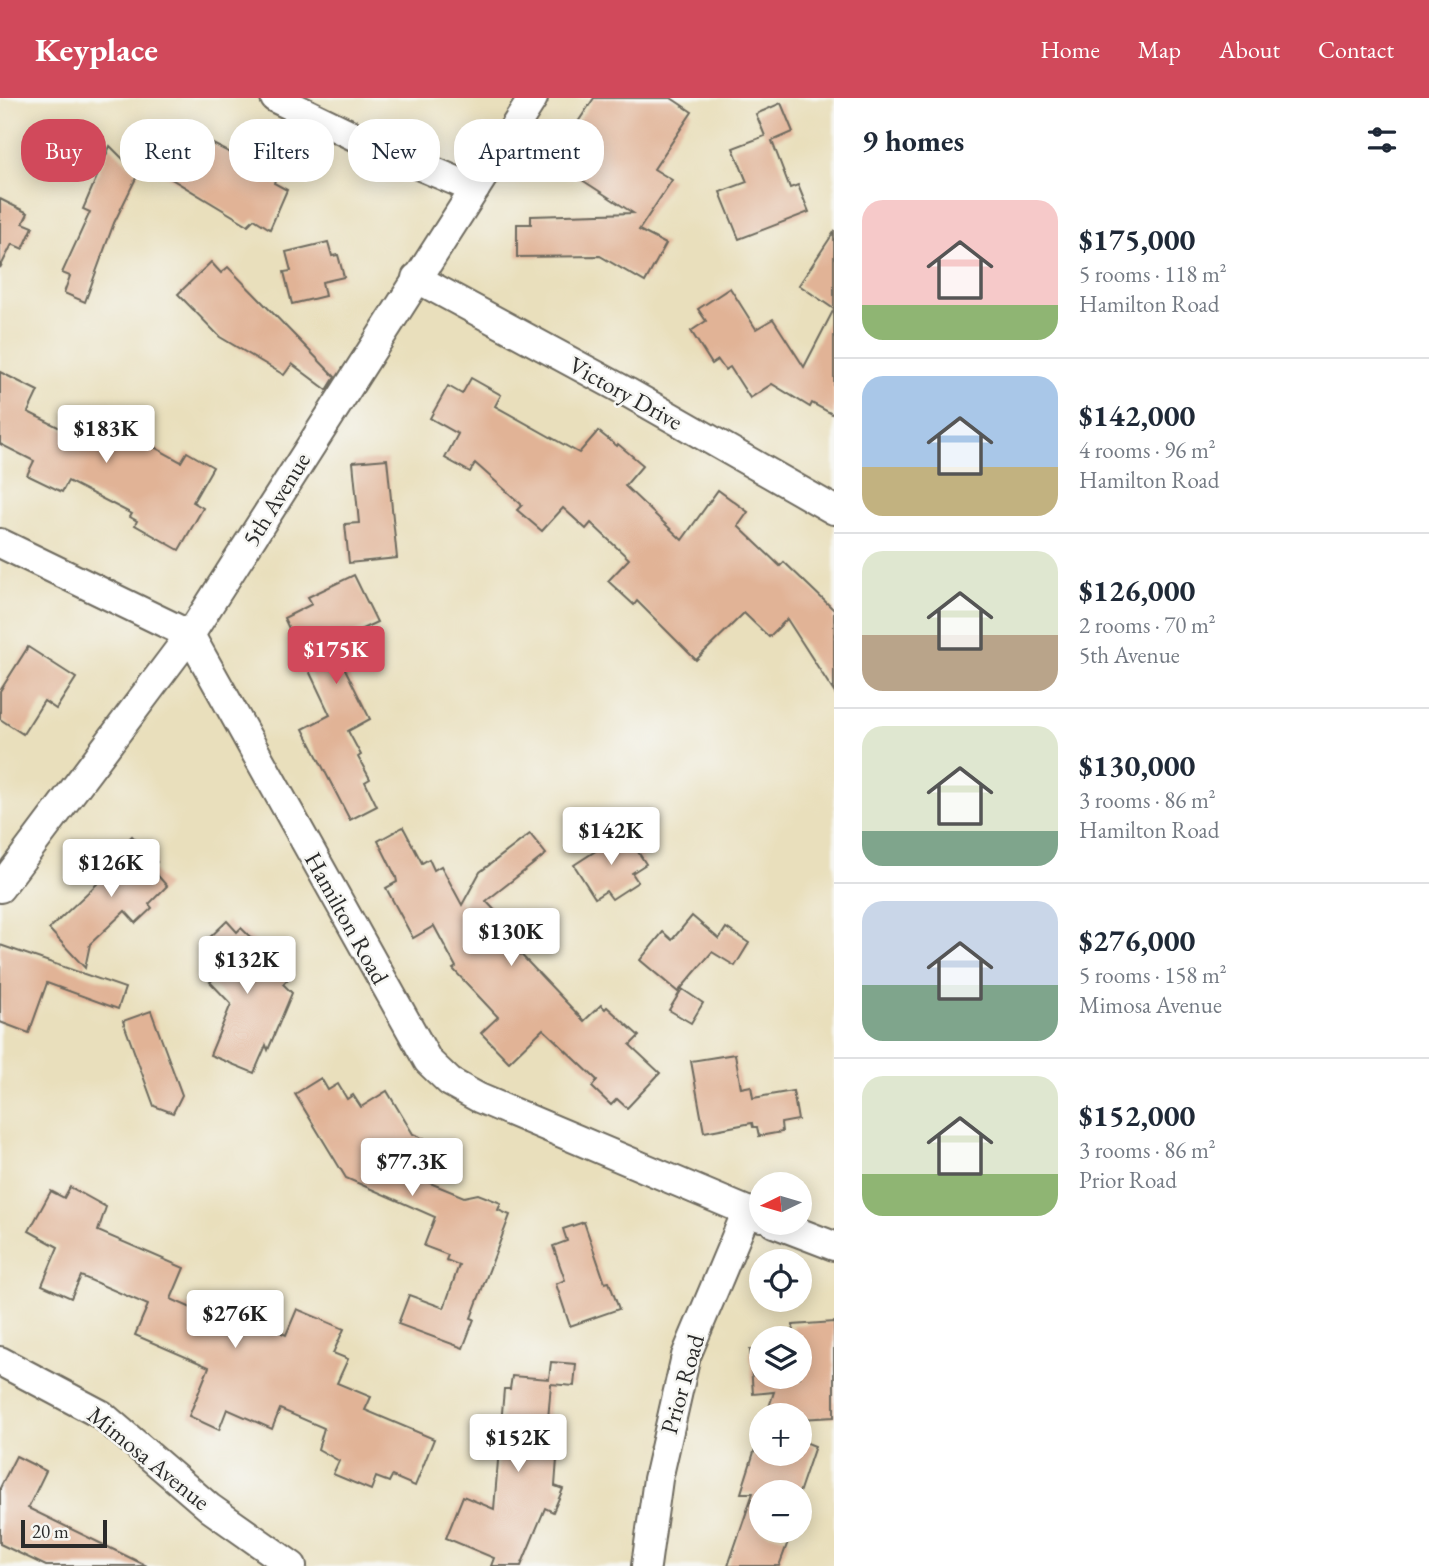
<!DOCTYPE html>
<meta charset="utf-8">
<style>
body{margin:0;font-family:"EB Garamond",serif;background:#f6f6f7;color:#1f2937;height:100vh;display:flex;flex-direction:column;font-size:26px;white-space:nowrap}
*{box-sizing:border-box;margin:0}
p{font-size:23px;color:#747a83}
.icon{flex:none;width:38px;height:38px;fill:none;stroke:currentColor;stroke-width:2;stroke-linecap:round;stroke-linejoin:round}
.map{position:relative;flex:1;overflow:hidden}
.panel{display:flex;flex-direction:column;background:#fff;width:595px}
.panel>*{flex:none}
.guide{position:absolute;left:21px;top:21px;width:665px;height:63px;display:flex;gap:14px}
.needle{width:46px;rotate:265deg}
.fabs{position:absolute;left:749px;top:1074px;display:grid;gap:14px}
.fabs a{display:grid;place-items:center;width:63px;height:63px;border-radius:50%;background:#fff;box-shadow:0 4px 18px #0003;font-size:35px}
.scale{position:absolute;left:21px;bottom:18px;width:86px;box-sizing:border-box;padding-left:7px;border:4px solid #2b2b2b;border-top:0;font-size:19px;line-height:24px;white-space:nowrap;color:#2b2b2b;-webkit-text-stroke:5px #f6f6f2;paint-order:stroke}
.price{position:absolute;translate:-50% -60px;padding:0 16px;border-radius:7px;background:#fff;color:#222;font-size:23px;line-height:46px;filter:drop-shadow(0 2px 4px #0008)}
.price::after{content:'';position:absolute;left:50%;top:42px;width:21px;height:16px;margin-left:-10px;background:inherit;clip-path:polygon(0 0,100% 0,50% 100%)}
.price.on{background:#d1495b;color:#fff}
ul{padding:0;list-style:none}
li{display:flex;align-items:center;gap:21px;height:175px;padding:0 28px}
li+li{border-top:2px solid #e0e1e3}
li span{display:grid;place-items:center;flex:none;width:196px;height:140px;border-radius:21px;color:#555}
li>.icon{margin-inline-start:auto}
span .icon{width:84px;height:84px;fill:#fffc;stroke-width:1}
li b{font-size:30px}
h2{display:flex;justify-content:space-between;align-items:center;height:84px;padding:0 28px;font-size:30px}
.pill{padding:0 24px;border-radius:28px;background:#fff;box-shadow:0 4px 18px #0003;font-size:24px;line-height:63px}
.pill.on{background:#d1495b;color:#fff}
header{display:flex;align-items:center;gap:42px;box-sizing:border-box;height:98px;padding:0 35px;background:#d1495b;color:#fff}
header strong{font-size:33px}
nav{display:flex;gap:38px;margin-inline-start:auto;font-size:24px}
main{display:flex;flex:1;min-height:0}
.map>svg:first-child{display:block}
</style>
<header>
<strong>Keyplace</strong>
<nav><a>Home</a><a>Map</a><a>About</a><a>Contact</a></nav>
</header>
<main>
<div class="map">
<svg width="834" height="1468" viewBox="0 0 834 1468">
<rect width="100%" height="100%" fill="#f6f6f2"/>
<filter id="ink" filterUnits="userSpaceOnUse"><feTurbulence type="fractalNoise" baseFrequency=".0143" numOctaves="2"/><feDisplacementMap in="SourceGraphic" scale="14" xChannelSelector="R" yChannelSelector="G"/><feConvolveMatrix kernelMatrix="1 2 1 2 8 2 1 2 1" color-interpolation-filters="sRGB"/></filter>
<filter id="wash" filterUnits="userSpaceOnUse"><feTurbulence type="fractalNoise" baseFrequency=".00686" numOctaves="4" result="noise"/><feDisplacementMap in="SourceGraphic" scale="28" xChannelSelector="R" yChannelSelector="G"/><feGaussianBlur stdDeviation="1.57" result="paint"/><feColorMatrix in="noise" values="0 0 0 0 0 0 0 0 0 0 0 0 0 0 0 0 0 1.4 0 .05"/><feComposite in="paint" operator="in"/></filter>
<g filter="url(#wash)">
<rect width="100%" height="100%" fill="#e9dfbc"/>
<g id="blocks">
<g fill="#e1b396">
<path d="M 594,0 L 671,0 L 692,14 L 654,71 L 672,82 L 639,132 L 666,146 L 645,184 L 600,158 L 517,159 L 517,126 L 531,126 L 531,118 L 633,115 L 559,67 L 584,28 L 578,24 Z"/>
<path d="M 781,5 L 793,34 L 772,43 L 790,90 L 798,87 L 809,114 L 739,141 L 720,94 L 747,84 L 733,50 L 765,38 L 756,16 Z"/>
<path d="M 199,39 L 276,78 L 274,85 L 287,92 L 270,131 L 254,121 L 248,127 L 165,77 L 176,54 L 188,60 Z"/>
<path d="M 110,48 L 138,76 L 114,125 L 85,204 L 64,195 L 70,178 L 62,175 L 90,114 L 83,111 Z"/>
<path d="M 0,101 L 28,115 L 23,125 L 33,129 L 23,151 L 12,146 L 0,170 Z"/>
<path d="M 834,134 L 834,211 L 799,187 Z"/>
<path d="M 328,144 L 332,158 L 338,157 L 344,179 L 322,184 L 325,198 L 292,206 L 284,174 L 291,173 L 286,154 Z"/>
<path d="M 211,164 L 221,175 L 228,169 L 335,279 L 327,292 L 292,266 L 284,277 L 220,239 L 178,196 Z"/>
<path d="M 730,190 L 756,231 L 773,221 L 804,269 L 834,211 L 834,317 L 812,305 L 810,309 L 772,286 L 750,300 L 730,269 L 725,272 L 718,262 L 712,266 L 691,233 L 706,223 L 698,211 Z"/>
<path d="M 0,274 L 38,293 L 28,314 L 74,337 L 87,312 L 181,364 L 187,354 L 213,369 L 193,404 L 203,410 L 179,452 L 135,427 L 137,423 L 130,419 L 132,416 L 68,383 L 62,394 L 27,377 L 34,363 L 0,346 Z"/>
<path d="M 471,280 L 501,297 L 495,308 L 579,355 L 598,333 L 617,348 L 618,346 L 643,367 L 625,388 L 682,442 L 718,392 L 748,414 L 738,428 L 780,468 L 784,464 L 834,512 L 834,594 L 787,521 L 769,539 L 744,515 L 696,562 L 637,503 L 634,507 L 608,483 L 629,461 L 591,425 L 586,431 L 563,410 L 542,433 L 517,412 L 522,407 L 475,365 L 470,374 L 445,360 L 458,336 L 430,320 L 448,288 L 462,296 Z"/>
<path d="M 387,361 L 397,460 L 349,465 L 345,426 L 359,425 L 353,364 Z"/>
<path d="M 354,477 L 377,524 L 347,538 L 358,562 L 344,569 L 370,621 L 348,633 L 361,657 L 358,659 L 370,681 L 365,684 L 377,708 L 350,722 L 303,631 L 330,617 L 284,520 L 312,506 L 308,499 Z"/>
<path d="M 28,549 L 76,580 L 56,611 L 44,603 L 23,636 L 0,621 L 0,593 Z"/>
<path d="M 403,729 L 422,765 L 429,761 L 434,772 L 441,768 L 462,807 L 480,774 L 530,736 L 546,756 L 486,803 L 519,838 L 511,846 L 584,923 L 601,907 L 605,911 L 607,909 L 639,938 L 630,947 L 660,975 L 627,1010 L 617,1001 L 611,1007 L 592,989 L 597,982 L 543,931 L 509,964 L 481,935 L 498,919 L 453,871 L 456,869 L 434,828 L 413,840 L 386,790 L 397,784 L 396,779 L 378,743 Z"/>
<path d="M 625,734 L 646,766 L 632,775 L 638,784 L 612,801 L 606,793 L 595,800 L 574,767 Z"/>
<path d="M 132,738 L 157,764 L 151,770 L 167,788 L 149,806 L 152,810 L 136,825 L 125,813 L 90,846 L 85,870 L 49,831 L 98,785 L 91,778 Z"/>
<path d="M 692,818 L 719,841 L 726,830 L 749,845 L 735,868 L 712,854 L 678,894 L 640,862 L 663,834 L 672,842 Z"/>
<path d="M 227,823 L 237,834 L 241,830 L 291,878 L 283,886 L 292,895 L 268,952 L 266,947 L 254,975 L 210,957 L 231,906 L 210,884 L 220,875 L 208,863 L 214,857 L 203,846 Z"/>
<path d="M 0,847 L 125,890 L 118,911 L 47,885 L 29,935 L 0,924 Z"/>
<path d="M 682,891 L 703,905 L 691,925 L 669,912 Z"/>
<path d="M 151,913 L 182,997 L 173,1015 L 154,1008 L 123,923 Z"/>
<path d="M 735,956 L 741,990 L 751,988 L 753,1000 L 793,993 L 798,1022 L 781,1025 L 782,1034 L 759,1038 L 757,1029 L 753,1029 L 752,1025 L 704,1034 L 691,963 Z"/>
<path d="M 321,980 L 328,992 L 338,986 L 347,1001 L 353,997 L 361,1009 L 387,993 L 413,1036 L 440,1048 L 425,1083 L 464,1099 L 478,1096 L 501,1105 L 498,1112 L 510,1117 L 471,1220 L 474,1221 L 463,1250 L 398,1226 L 409,1197 L 444,1210 L 459,1167 L 446,1162 L 448,1157 L 424,1148 L 435,1119 L 346,1080 L 295,996 Z"/>
<path d="M 70,1089 L 106,1109 L 98,1133 L 184,1170 L 171,1201 L 227,1226 L 233,1213 L 286,1237 L 297,1211 L 344,1231 L 333,1255 L 348,1261 L 337,1285 L 371,1299 L 365,1312 L 434,1341 L 415,1388 L 392,1378 L 389,1384 L 376,1379 L 371,1392 L 333,1376 L 339,1363 L 318,1351 L 324,1330 L 280,1311 L 272,1331 L 227,1311 L 219,1332 L 189,1318 L 209,1269 L 135,1237 L 148,1207 L 81,1178 L 71,1200 L 42,1187 L 58,1149 L 29,1133 L 51,1093 L 64,1100 Z"/>
<path d="M 584,1124 L 605,1185 L 609,1184 L 619,1211 L 570,1228 L 556,1186 L 565,1182 L 553,1148 L 567,1143 L 563,1131 Z"/>
<path d="M 834,1224 L 834,1319 L 800,1321 L 800,1318 L 766,1318 L 774,1294 L 753,1296 L 750,1252 L 761,1252 L 761,1279 L 800,1279 L 800,1241 L 794,1241 L 793,1227 Z"/>
<path d="M 551,1264 L 576,1266 L 574,1288 L 551,1286 L 547,1333 L 559,1334 L 555,1388 L 563,1391 L 553,1414 L 545,1410 L 521,1468 L 491,1468 L 494,1460 L 446,1440 L 463,1398 L 494,1411 L 504,1291 L 510,1291 L 512,1278 L 549,1281 Z"/>
<path d="M 761,1332 L 761,1356 L 800,1356 L 800,1342 L 815,1348 L 799,1395 L 761,1395 L 761,1433 L 789,1441 L 779,1468 L 728,1468 L 753,1395 L 741,1395 Z"/>
<path d="M 16,1358 L 46,1373 L 28,1410 L 147,1468 L 46,1468 L 0,1446 L 0,1390 Z"/>
</g>
</g>
</g>
<g filter="url(#ink)">
<use href="#blocks" fill-opacity="0" stroke="#6e6a5e" stroke-width="2"/>
<g fill="none" stroke-linecap="round" stroke-linejoin="round">
<defs>
<g id="minor">
<path d="M 275,0 L 385,53 L 475,91"/>
<path d="M 416,180 L 627,294 L 834,412"/>
<path d="M 0,445 L 190,537 L 428,963 L 450,984 L 479,1000 L 761,1119"/>
<path d="M 0,790 L 190,537 L 533,0"/>
<path d="M 774,1125 L 834,1148"/>
<path d="M 0,1263 L 102,1317 L 210,1410 L 292,1468"/>
<path d="M 646,1468 L 658,1381 L 686,1258 L 747,1113"/>
</g>
</defs>
<use href="#minor" stroke="#6e6a5e" stroke-width="32"/>
<use href="#minor" stroke="#fff" stroke-width="28"/>
</g>
</g>
<g text-anchor="middle" dominant-baseline="central" stroke-width="5" stroke-linejoin="round" paint-order="stroke">
<g font-size="24" fill="#2b2b2b" stroke="#f6f6f2">
<text transform="translate(626 295) rotate(29)">Victory Drive</text>
<text transform="translate(276 401) rotate(-58)">5th Avenue</text>
<text transform="translate(347 820) rotate(61)">Hamilton Road</text>
<text transform="translate(682 1286) rotate(-74)">Prior Road</text>
<text transform="translate(149 1360) rotate(39)">Mimosa Avenue</text>
</g>
</g>
</svg>
<div class="fabs">
<a><svg class="needle" viewBox="-14 -14 28 28"><path d="M0-13l5 13h-10z" fill="#e53935"/><path d="M0 13l5-13h-10z" fill="#747a83"/></svg></a>
<a><svg class="icon" aria-label="locate" viewBox="0 0 24 24"><circle cx="12" cy="12" r="6"/><path d="M12 2v4M12 18v4M2 12h4M18 12h4"/></svg></a>
<a><svg class="icon" aria-label="layers" viewBox="0 0 24 24"><path d="M12 4l9 5-9 5-9-5zM3 14l9 5 9-5"/></svg></a>
<a>+</a>
<a>−</a>
</div>
<div class="scale">20 m</div>
<b class="price" style="left:106px;top:367px">$183K</b>
<b class="price on" style="left:336px;top:588px">$175K</b>
<b class="price" style="left:611px;top:769px">$142K</b>
<b class="price" style="left:111px;top:801px">$126K</b>
<b class="price" style="left:511px;top:870px">$130K</b>
<b class="price" style="left:247px;top:898px">$132K</b>
<b class="price" style="left:412px;top:1100px">$77.3K</b>
<b class="price" style="left:235px;top:1252px">$276K</b>
<b class="price" style="left:518px;top:1376px">$152K</b>
<div class="guide">
<a class="pill on">Buy</a>
<a class="pill">Rent</a>
<a class="pill">Filters</a>
<a class="pill">New</a>
<a class="pill">Apartment</a>
</div>
</div>
<section class="panel">
<h2>9 homes<svg class="icon" aria-label="filters" viewBox="0 0 24 24"><path d="M4 7h16M4 17h16"/><circle cx="9" cy="7" r="2"/><circle cx="15" cy="17" r="2"/></svg></h2>
<ul>
<li><span style="background:linear-gradient(#f6c9c9 75%,#8fb573 0)"><svg class="icon" aria-label="home" viewBox="0 0 24 24"><path d="M3 11l9-7 9 7M6 9v11h12V9"/></svg></span><div><b>$175,000</b><p>5 rooms · 118 m²</p><p>Hamilton Road</p></div></li>
<li><span style="background:linear-gradient(#a9c7e8 65%,#c2b280 0)"><svg class="icon" aria-label="home" viewBox="0 0 24 24"><path d="M3 11l9-7 9 7M6 9v11h12V9"/></svg></span><div><b>$142,000</b><p>4 rooms · 96 m²</p><p>Hamilton Road</p></div></li>
<li><span style="background:linear-gradient(#dfe7d0 60%,#b9a48a 0)"><svg class="icon" aria-label="home" viewBox="0 0 24 24"><path d="M3 11l9-7 9 7M6 9v11h12V9"/></svg></span><div><b>$126,000</b><p>2 rooms · 70 m²</p><p>5th Avenue</p></div></li>
<li><span style="background:linear-gradient(#dfe7d0 75%,#7fa58c 0)"><svg class="icon" aria-label="home" viewBox="0 0 24 24"><path d="M3 11l9-7 9 7M6 9v11h12V9"/></svg></span><div><b>$130,000</b><p>3 rooms · 86 m²</p><p>Hamilton Road</p></div></li>
<li><span style="background:linear-gradient(#c9d6e8 60%,#7fa58c 0)"><svg class="icon" aria-label="home" viewBox="0 0 24 24"><path d="M3 11l9-7 9 7M6 9v11h12V9"/></svg></span><div><b>$276,000</b><p>5 rooms · 158 m²</p><p>Mimosa Avenue</p></div></li>
<li><span style="background:linear-gradient(#dfe7d0 70%,#8fb573 0)"><svg class="icon" aria-label="home" viewBox="0 0 24 24"><path d="M3 11l9-7 9 7M6 9v11h12V9"/></svg></span><div><b>$152,000</b><p>3 rooms · 86 m²</p><p>Prior Road</p></div></li>
</ul>
</section>
</main>
